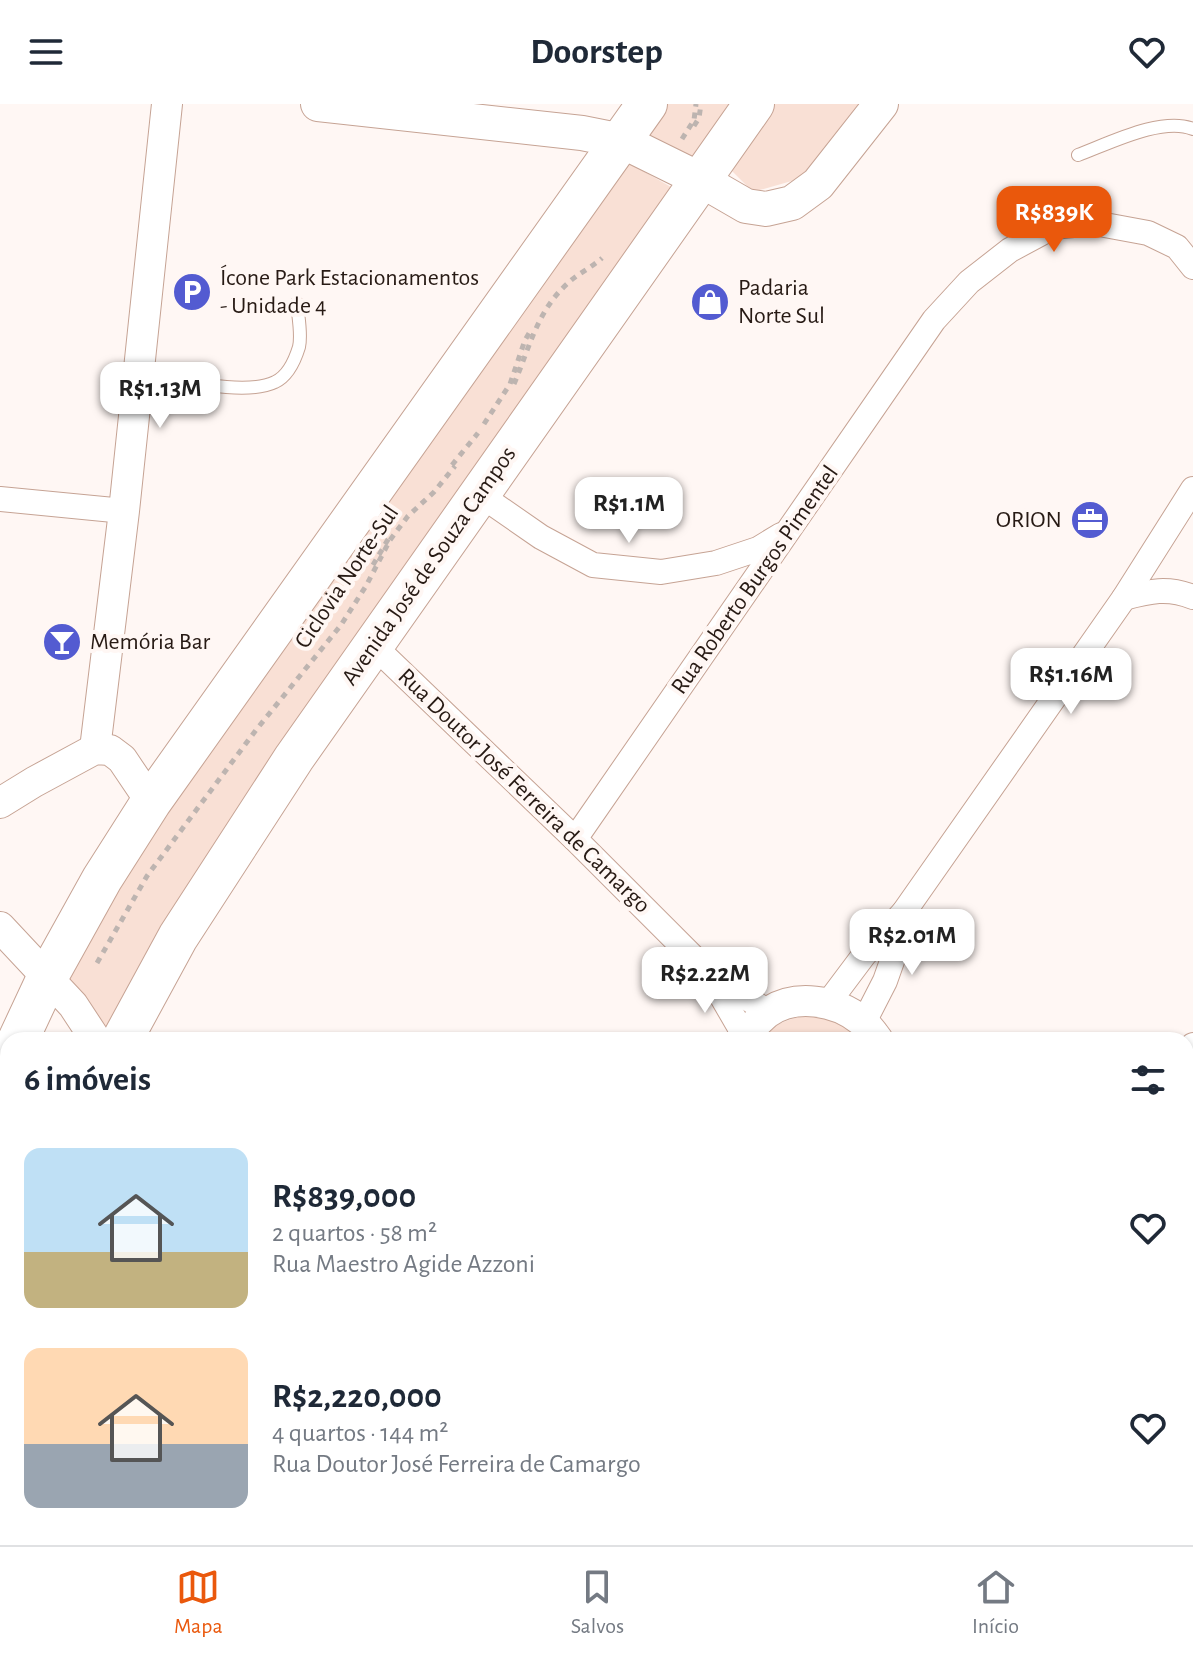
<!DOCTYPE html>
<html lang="pt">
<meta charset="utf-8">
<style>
body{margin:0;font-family:"Alegreya Sans",sans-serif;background:#f6f6f7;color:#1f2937;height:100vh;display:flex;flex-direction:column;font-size:30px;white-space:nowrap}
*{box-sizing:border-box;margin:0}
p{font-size:26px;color:#747a83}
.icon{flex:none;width:44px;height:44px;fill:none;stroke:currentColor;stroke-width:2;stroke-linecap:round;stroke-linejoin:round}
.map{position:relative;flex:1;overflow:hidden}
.sheet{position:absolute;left:0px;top:928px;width:1194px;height:514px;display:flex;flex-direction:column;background:#fff;border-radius:24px 24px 0 0;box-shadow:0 2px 6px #0004}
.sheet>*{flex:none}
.price{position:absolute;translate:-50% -68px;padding:0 18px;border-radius:16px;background:#fff;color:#222;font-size:26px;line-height:52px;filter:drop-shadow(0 2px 4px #0008)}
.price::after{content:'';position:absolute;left:50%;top:48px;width:24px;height:18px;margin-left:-12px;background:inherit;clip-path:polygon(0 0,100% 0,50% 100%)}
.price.current{background:#ea580c;color:#fff}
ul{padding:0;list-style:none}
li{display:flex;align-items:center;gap:24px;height:200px;padding:0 24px}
li span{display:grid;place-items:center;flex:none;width:224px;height:160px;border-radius:16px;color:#555}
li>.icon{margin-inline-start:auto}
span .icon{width:96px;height:96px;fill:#fffc;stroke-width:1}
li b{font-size:34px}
h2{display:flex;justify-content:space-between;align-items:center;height:96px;padding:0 24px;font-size:34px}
header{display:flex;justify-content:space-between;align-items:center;height:104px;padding:0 24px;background:#fff;font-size:36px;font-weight:700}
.tab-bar{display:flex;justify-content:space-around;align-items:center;height:112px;border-top:2px solid #e0e1e3;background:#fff;font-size:22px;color:#747a83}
.tab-bar a{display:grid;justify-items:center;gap:4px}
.tab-bar .current{color:#ea580c}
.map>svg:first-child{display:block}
</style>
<header><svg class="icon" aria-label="menu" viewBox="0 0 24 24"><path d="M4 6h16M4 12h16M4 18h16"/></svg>Doorstep<svg class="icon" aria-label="heart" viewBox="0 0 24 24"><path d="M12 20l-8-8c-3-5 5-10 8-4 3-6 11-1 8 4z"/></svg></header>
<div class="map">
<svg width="1193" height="1441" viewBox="0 0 1193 1441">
<rect width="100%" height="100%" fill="#fff7f4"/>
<g fill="#f9e0d5">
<path d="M 658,0 L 738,0 L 696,59 L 637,30 Z"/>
<path d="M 774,0 L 863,0 L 809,72 L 753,88 L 728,63 Z"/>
<path d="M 622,55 L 678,87 L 104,931 L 63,880 L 114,774 Z"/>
<path d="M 808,911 C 832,914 843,918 861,936 L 759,936 C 773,920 788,915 808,911 Z"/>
<path d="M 8,999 L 8,1163 L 0,1189 L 0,1016 Z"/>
</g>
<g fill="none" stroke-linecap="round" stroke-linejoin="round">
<defs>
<g id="service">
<path d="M 1078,51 C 1108,40 1162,12 1193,25"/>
<path d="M 138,270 C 172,274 245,293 275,278 C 288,272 295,256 299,243 C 302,230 298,212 297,199"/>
</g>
<g id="minor">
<path d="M 479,390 L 541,433 L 593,461 L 661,468 L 716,459 L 758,445 L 781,431"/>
<path d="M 0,395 L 124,407"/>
<path d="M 1124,494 C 1150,487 1168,483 1193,493"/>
<path d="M 373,541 L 575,735 L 708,868 L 768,908"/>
<path d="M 575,735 L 934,216 L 969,178 L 1010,146 L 1053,123 L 1094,119 L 1148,129 L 1177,143 L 1193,163"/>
<path d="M 711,874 L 744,931"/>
<path d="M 828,899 L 864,851 L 904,808 L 1124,494 L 1193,385"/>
<path d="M 864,918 L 885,877 L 897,843 L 904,808"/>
<path d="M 1186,951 L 1193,941"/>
<path d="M 1186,1387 L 1193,1390"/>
<path d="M 269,1441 L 270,1434"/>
<path d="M 512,1441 L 513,1434"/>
</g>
<g id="tertiary">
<path d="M 95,645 L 124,407 L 167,0"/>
<path d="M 0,699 L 34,678 L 95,645 L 110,646 L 122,655 L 151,698"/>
<path d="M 0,823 L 73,901 L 96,936"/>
<path d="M 741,936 L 744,931 C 751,924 759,916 767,909 C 795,889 836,896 862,917 C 868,922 873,929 878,936"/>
<path d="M 1186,1110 L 1193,1113"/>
<path d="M 823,1441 L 823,1434"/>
</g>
<path id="secondary" d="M 318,0 L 582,29 L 622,37 L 701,76 L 746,102 L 766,105 L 792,99 L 818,80 L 881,0"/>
<g id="trunk">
<path d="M 18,936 L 47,874 L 102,775 L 151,698 L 647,0"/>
<path d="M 122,936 L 178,833 L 294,654 L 754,0"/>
<path d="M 0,977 L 8,958"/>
<path d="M 0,1234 L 8,1209"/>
</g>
</defs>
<use href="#service" stroke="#c6a394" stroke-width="14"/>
<use href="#minor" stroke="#c6a394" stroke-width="26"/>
<use href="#tertiary" stroke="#c6a394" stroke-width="32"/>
<use href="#secondary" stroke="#c6a394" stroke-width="36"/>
<use href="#trunk" stroke="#c6a394" stroke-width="42"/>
<g stroke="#bdb4b0" stroke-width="5" stroke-dasharray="6 6" stroke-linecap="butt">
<path d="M 694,22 L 699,14 L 701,0"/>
<path d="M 682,35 L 694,16 L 696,0"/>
<path d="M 514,280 C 529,245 537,207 567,180 C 577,170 591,164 602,154"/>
<path d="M 484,320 L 510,280 L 525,236 L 531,226"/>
<path d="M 452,361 L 478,329"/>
<path d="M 373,461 L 390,432"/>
<path d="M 97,859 L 147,772 L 256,626 L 341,521 L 366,482 L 390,436 L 408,412 L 434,388 L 455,362"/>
<path d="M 0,1077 L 8,1061"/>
<path d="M 0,1086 L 8,1069"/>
</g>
<use href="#service" stroke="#fff" stroke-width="12"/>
<use href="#minor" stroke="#fff" stroke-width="24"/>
<use href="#tertiary" stroke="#fff" stroke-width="30"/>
<use href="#secondary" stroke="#fff" stroke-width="34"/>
<use href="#trunk" stroke="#fff" stroke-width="40"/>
</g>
<defs>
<symbol id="parking-disc" viewBox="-11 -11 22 22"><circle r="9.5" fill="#535bd1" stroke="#fff7f4"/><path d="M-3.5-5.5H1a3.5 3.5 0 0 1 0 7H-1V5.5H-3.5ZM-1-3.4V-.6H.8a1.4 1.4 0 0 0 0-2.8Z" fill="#fff"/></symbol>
<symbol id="shop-disc" viewBox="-11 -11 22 22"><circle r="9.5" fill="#535bd1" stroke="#fff7f4"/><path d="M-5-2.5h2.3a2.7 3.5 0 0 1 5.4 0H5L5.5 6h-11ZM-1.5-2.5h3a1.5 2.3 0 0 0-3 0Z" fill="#fff"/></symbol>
<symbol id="office-disc" viewBox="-11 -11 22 22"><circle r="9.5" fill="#535bd1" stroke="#fff7f4"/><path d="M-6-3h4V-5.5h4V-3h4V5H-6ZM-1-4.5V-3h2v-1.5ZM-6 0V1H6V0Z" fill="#fff"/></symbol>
<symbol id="bar-disc" viewBox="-11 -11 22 22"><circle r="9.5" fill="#535bd1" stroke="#fff7f4"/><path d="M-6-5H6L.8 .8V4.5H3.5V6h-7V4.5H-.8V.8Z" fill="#fff"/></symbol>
</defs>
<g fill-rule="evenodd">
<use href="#parking-disc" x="170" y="166" width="44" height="44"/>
<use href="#shop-disc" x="688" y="176" width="44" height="44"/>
<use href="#office-disc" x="1068" y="394" width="44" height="44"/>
<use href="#bar-disc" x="40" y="516" width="44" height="44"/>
</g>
<g text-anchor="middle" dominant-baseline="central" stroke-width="8" stroke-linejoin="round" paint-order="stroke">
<g font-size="24" fill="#271a14" stroke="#fff7f4" text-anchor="start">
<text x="220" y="174">Ícone Park Estacionamentos<tspan x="220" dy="28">- Unidade 4</tspan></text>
<text x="738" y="184">Padaria<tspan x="738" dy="28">Norte Sul</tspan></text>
<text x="1062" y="416" text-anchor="end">ORION</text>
<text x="90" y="538">Memória Bar</text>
</g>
<g font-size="24" fill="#271a14" stroke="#fff7f4">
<text transform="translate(429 462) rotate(-55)">Avenida José de Souza Campos</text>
<text transform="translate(347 473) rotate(-56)">Ciclovia Norte-Sul</text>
<text transform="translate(755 476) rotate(-55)">Rua Roberto Burgos Pimentel</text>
<text transform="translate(524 687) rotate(44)">Rua Doutor José Ferreira de Camargo</text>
</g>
</g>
</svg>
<b class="price current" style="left:1054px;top:150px">R$839K</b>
<b class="price" style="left:160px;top:326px">R$1.13M</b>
<b class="price" style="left:629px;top:441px">R$1.1M</b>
<b class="price" style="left:1071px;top:612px">R$1.16M</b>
<b class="price" style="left:912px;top:873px">R$2.01M</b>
<b class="price" style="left:705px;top:911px">R$2.22M</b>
<section class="sheet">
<h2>6 imóveis<svg class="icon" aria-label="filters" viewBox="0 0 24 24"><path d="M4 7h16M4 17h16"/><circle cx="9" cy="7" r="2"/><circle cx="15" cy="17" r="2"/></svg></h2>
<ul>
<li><span style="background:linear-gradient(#bfe0f5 65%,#c2b280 0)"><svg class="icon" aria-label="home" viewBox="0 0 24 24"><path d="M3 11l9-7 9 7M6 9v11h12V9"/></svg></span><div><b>R$839,000</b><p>2 quartos · 58 m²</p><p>Rua Maestro Agide Azzoni</p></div><svg class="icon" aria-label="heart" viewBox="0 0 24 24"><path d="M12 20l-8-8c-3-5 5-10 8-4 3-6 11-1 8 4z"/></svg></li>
<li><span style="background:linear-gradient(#ffd9b3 60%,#9aa5b1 0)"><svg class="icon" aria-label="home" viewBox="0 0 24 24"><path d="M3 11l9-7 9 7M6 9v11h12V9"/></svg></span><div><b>R$2,220,000</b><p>4 quartos · 144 m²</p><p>Rua Doutor José Ferreira de Camargo</p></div><svg class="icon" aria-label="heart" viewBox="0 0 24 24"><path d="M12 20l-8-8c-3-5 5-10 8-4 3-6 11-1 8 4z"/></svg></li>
</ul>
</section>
</div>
<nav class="tab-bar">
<a class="current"><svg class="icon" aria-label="map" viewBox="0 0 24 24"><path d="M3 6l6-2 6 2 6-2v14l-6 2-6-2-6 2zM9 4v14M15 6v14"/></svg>Mapa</a>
<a><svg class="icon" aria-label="saved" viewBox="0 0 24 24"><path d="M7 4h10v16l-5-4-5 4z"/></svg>Salvos</a>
<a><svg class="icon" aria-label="home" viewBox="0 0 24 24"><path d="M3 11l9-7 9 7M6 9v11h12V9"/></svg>Início</a>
</nav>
